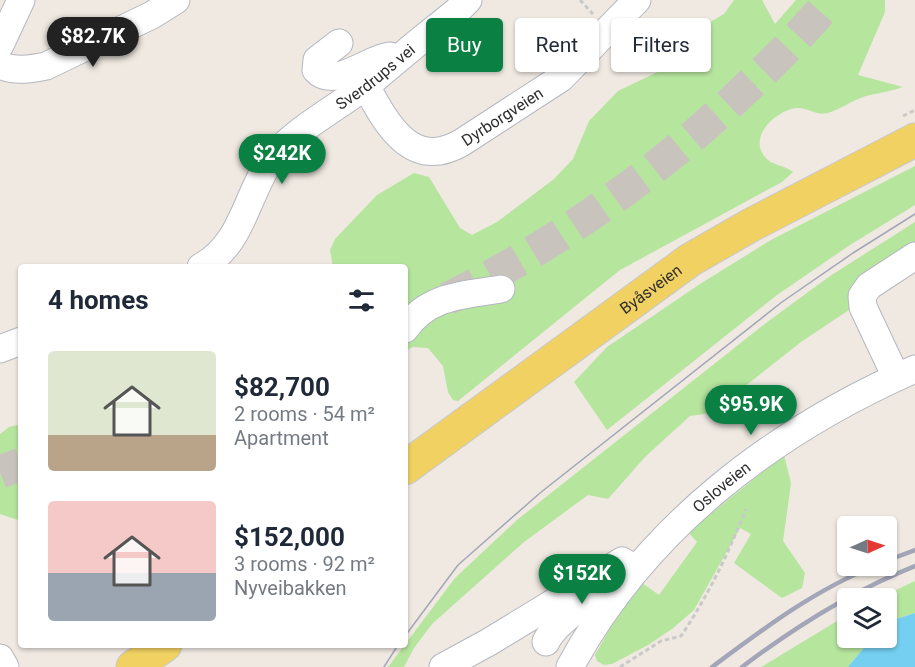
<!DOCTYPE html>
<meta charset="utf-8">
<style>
body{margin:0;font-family:Roboto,sans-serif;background:#f2f2f3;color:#1f2937;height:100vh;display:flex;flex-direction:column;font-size:22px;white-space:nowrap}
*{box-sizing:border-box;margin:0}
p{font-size:20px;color:#747a83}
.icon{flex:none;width:33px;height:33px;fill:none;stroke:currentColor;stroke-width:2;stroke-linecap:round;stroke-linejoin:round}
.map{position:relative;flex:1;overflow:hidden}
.side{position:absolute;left:18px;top:264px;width:390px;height:384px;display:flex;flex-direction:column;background:#fff;border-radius:6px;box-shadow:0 2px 4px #0004}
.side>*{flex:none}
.top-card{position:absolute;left:426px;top:18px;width:399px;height:54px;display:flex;gap:12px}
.needle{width:39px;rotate:87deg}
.tools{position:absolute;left:837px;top:516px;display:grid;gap:12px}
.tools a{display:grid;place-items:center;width:60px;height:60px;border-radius:6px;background:#fff;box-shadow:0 2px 4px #0004;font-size:30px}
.price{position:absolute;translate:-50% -51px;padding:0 14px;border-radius:21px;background:#0b8043;color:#fff;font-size:20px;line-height:39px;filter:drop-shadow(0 2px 3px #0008)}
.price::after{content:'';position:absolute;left:50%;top:36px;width:18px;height:14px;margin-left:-9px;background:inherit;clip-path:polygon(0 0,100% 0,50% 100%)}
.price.on{background:#222;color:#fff}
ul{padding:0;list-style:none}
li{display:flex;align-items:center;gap:18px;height:150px;padding:0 30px}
li span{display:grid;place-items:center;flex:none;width:168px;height:120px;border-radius:6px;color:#555}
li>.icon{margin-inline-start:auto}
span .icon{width:72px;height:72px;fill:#fffc;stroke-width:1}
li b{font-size:26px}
h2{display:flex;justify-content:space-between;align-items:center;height:72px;padding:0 30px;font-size:26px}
.pill{padding:0 21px;border-radius:6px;background:#fff;box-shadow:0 2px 4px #0004;font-size:21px;line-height:54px}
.pill.on{background:#0b8043;color:#fff}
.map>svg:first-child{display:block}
</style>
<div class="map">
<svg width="915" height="667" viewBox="0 0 915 667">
<rect width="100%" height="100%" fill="#efe9e1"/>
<g fill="#b6e59e">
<path d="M 734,0 L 762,0 L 775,24 L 796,0 L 885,0 L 885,12 L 858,75 L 903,87 C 891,91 878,93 866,96 C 853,100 841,109 828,113 C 817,116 807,107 796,108 C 775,111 748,137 765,157 C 772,166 785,165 793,172 L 782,182 L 620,270 L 458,401 L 453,400 L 448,392 L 443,366 L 428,348 L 413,347 L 405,351 L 405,267 L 333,267 L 330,250 L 335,239 L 377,195 L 414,173 L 429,177 L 460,228 L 472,235 L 497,222 L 554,179 L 573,159 L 589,121 L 618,91 L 699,52 L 704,45 L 705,25 L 724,14 Z"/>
<path d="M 915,166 L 915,205 L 850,245 L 777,295 L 607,430 L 574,382 L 607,347 L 700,284 L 771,240 Z"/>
<path d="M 915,222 L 915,245 L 855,306 L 801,342 L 711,413 L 690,416 L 645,457 L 608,499 L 588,495 L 524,542 L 432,624 L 414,648 L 404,667 L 388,667 L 455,578 L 517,520 L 766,323 L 830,276 Z"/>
<path d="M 21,424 L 21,521 L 0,514 L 0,434 L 9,427 Z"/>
<path d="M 784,455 L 791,483 L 783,541 L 805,573 L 802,588 L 782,598 L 734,563 L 751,534 L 740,528 L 694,610 L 672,629 L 648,645 L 612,664 L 604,665 L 597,661 L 595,655 L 614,621 L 642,583 L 659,595 L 697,542 L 688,532 Z"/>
<path d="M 915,581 L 915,613 L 887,622 L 886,598 L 879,598 Z"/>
<path d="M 847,615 L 848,638 L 872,638 L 848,667 L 761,667 Z"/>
</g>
<path fill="#75cff0" d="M 915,613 L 915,667 L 848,667 L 872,638 L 886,638 L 887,622 Z"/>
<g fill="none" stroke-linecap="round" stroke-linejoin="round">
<g stroke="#c8c4bd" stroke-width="33" stroke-dasharray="33 16" stroke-linecap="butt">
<path d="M 447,299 C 594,226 723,123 831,0"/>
<path d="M 0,472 L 21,464"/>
</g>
<defs>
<g id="minor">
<path d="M 339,43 L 317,60 L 316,70 C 334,90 369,58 390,56"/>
<path d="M 0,45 L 21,0"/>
<path d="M 0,65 C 15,72 31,69 46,66 L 152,15 L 176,0"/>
<path id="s1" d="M 366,86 C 386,123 411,171 461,143 L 561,78 L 637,0"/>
<path id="s2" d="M 201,267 C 242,245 246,197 270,161 C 291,132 335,109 364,87 C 378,77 390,65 403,55 C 420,40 439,26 457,11 L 468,0"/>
<path d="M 405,329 C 428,295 464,295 501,289"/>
<path d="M 0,349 L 21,341"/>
<path d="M 896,377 L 863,307 L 862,296 L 869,286 L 915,256"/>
<path d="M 546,642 C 552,627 585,601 600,596 C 605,594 609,596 614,598"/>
<path d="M 0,658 L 5,667"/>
<path d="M 443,667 L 489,642 L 622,561 L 636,569"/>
<path id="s3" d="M 570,667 C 645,528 772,432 915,369"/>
</g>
<g id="major">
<path id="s4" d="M 405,468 L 690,260 L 751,225 L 915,140"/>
<path d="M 133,667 L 165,645"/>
</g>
</defs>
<use href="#minor" stroke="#b4b7c1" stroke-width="29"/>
<use href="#major" stroke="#c9c9c9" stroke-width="35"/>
<g stroke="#c9c9c9" stroke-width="3" stroke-dasharray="4.5 3" stroke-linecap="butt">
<path d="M 580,0 L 593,14"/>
<path d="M 903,116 L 915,110"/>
<path d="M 620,667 L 661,641 L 681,636 C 708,596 728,554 746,509"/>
</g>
<use href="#minor" stroke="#fff" stroke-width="27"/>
<use href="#major" stroke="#f2d163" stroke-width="33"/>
<g stroke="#a3a6b8" stroke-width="1.5">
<path d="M 405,636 L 458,565 L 540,493 L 782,302 L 853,253 L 915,214"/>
<path d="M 384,667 L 398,645"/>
</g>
<g stroke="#a3a6b8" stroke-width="4.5">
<path d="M 886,561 L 915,550"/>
<path d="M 712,667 C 763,629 816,589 875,566"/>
<path d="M 742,667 C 796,626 852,591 915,566"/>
</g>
</g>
<g text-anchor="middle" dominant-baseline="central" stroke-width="6" stroke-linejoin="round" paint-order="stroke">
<g font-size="16" fill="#2e2e2e" stroke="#fff">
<text stroke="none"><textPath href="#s2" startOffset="264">Sverdrups vei</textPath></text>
<text stroke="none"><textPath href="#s1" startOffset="177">Dyrborgveien</textPath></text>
<text stroke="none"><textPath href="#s4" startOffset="304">Byåsveien</textPath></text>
<text stroke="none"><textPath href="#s3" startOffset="237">Osloveien</textPath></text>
</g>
</g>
</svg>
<div class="tools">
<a><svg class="needle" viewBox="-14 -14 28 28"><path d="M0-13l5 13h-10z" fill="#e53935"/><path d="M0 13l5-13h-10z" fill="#747a83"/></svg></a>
<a><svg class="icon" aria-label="layers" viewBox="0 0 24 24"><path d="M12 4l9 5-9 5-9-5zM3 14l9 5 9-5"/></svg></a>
</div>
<b class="price on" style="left:93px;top:68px">$82.7K</b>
<b class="price" style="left:282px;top:185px">$242K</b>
<b class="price" style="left:751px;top:436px">$95.9K</b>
<b class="price" style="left:582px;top:605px">$152K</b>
<div class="top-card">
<a class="pill on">Buy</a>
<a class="pill">Rent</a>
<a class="pill">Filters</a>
</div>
<section class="side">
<h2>4 homes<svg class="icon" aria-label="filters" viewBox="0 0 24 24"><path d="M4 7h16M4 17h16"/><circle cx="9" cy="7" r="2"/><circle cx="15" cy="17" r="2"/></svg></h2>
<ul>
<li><span style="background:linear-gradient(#dfe7d0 70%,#b9a48a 0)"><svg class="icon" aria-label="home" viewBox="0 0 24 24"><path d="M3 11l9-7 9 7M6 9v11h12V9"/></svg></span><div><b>$82,700</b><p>2 rooms · 54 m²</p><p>Apartment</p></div></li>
<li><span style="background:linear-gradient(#f6c9c9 60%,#9aa5b1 0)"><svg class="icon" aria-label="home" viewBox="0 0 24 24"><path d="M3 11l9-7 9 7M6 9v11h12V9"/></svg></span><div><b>$152,000</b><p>3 rooms · 92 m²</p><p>Nyveibakken</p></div></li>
</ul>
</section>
</div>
